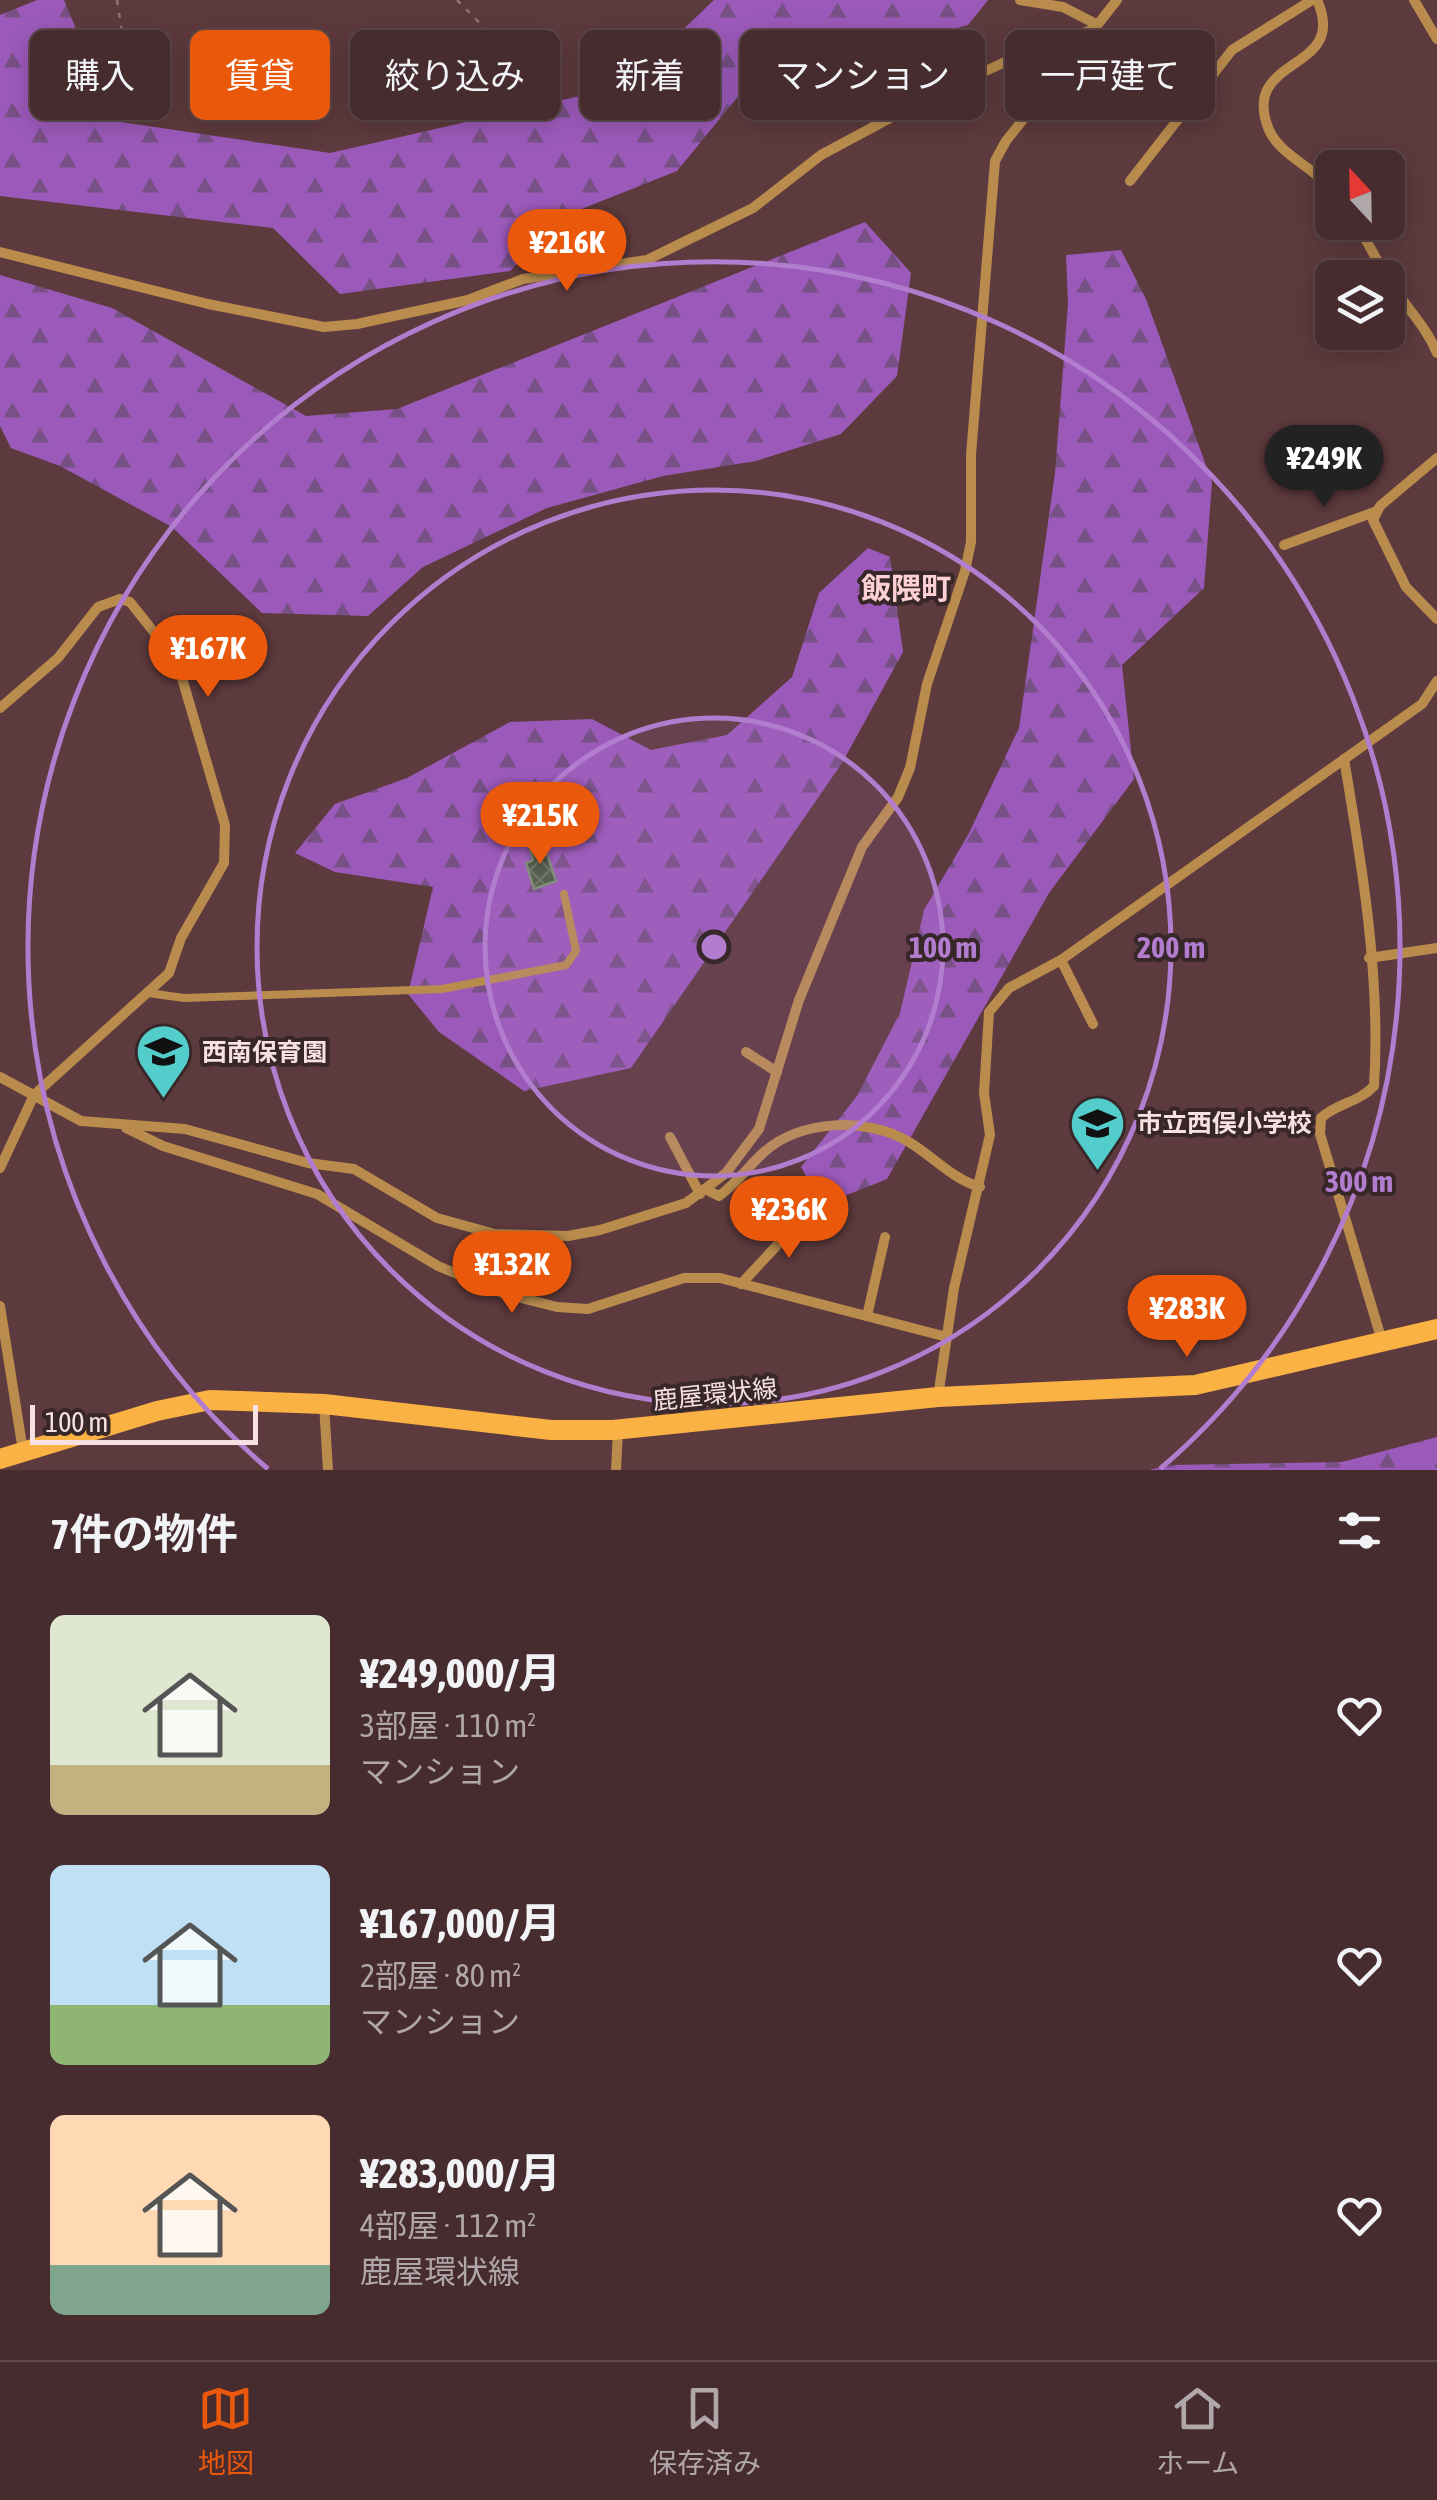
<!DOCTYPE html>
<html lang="ja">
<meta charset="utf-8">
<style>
body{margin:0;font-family:"Asap Condensed","Noto Sans JP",sans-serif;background:#50383a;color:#f1f3f6;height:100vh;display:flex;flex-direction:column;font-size:38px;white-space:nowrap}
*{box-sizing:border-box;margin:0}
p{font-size:32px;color:#b0a7aa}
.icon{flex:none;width:55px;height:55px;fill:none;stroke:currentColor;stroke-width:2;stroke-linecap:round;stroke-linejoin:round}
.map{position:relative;height:1470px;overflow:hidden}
.details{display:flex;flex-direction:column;background:#462c2e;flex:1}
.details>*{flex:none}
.top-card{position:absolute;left:30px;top:30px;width:1378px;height:90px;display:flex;gap:20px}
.needle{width:65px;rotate:338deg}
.buttons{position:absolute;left:1315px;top:150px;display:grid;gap:20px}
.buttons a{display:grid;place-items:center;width:90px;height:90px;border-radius:15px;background:#462c2e;box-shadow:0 5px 25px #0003,0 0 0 2px #5e484a;font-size:50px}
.scale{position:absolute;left:30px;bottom:25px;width:228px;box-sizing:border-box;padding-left:10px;border:5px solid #f7e1e2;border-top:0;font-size:28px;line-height:35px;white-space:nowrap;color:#f7e1e2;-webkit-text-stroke:8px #372728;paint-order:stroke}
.price{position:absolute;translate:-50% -85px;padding:0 22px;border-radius:35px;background:#ea580c;color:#fff;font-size:32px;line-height:65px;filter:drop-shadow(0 2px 5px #0008)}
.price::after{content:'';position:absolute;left:50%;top:60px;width:30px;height:22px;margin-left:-15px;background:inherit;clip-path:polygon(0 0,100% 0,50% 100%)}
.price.active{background:#222;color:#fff}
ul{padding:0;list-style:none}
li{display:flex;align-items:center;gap:30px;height:250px;padding:0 50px}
li span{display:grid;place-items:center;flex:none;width:280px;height:200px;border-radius:15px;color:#555}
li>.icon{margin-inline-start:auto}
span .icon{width:120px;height:120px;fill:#fffc;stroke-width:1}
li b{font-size:42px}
h2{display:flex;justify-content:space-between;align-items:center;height:120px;padding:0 50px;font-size:42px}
.chip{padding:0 35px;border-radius:15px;background:#462c2e;box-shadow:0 5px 25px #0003,0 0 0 2px #5e484a;font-size:35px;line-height:90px}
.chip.active{background:#ea580c;color:#fff}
.tabs{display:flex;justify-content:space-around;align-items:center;height:140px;border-top:2px solid #5e484a;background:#462c2e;font-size:28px;color:#b0a7aa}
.tabs a{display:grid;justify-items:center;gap:5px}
.tabs .active{color:#ea580c}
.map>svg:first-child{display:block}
</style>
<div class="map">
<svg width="1437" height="1470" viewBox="0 0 1437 1470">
<defs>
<pattern id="forest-firs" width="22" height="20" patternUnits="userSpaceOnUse" patternTransform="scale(2.5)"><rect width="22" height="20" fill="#9b5aba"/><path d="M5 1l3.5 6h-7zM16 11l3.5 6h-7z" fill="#775085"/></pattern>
<pattern id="building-cross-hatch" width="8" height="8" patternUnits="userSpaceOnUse" patternTransform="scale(2.5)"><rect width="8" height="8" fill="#4a5c3f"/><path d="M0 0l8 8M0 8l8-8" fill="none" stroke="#65735a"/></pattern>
</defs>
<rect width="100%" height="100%" fill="#5d3a3d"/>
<g fill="url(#forest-firs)">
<path d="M 37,0 L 64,0 L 114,121 L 330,153 L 624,86 L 714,0 L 988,0 L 968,25 L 745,88 L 677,171 L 564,216 L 510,271 L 340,294 L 273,228 L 0,196 L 0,15 Z"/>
<path d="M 865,222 L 911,273 L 897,376 L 841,434 L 756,461 L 663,476 L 547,508 L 423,567 L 368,616 L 262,613 L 172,527 L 60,466 L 11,448 L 0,426 L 0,275 L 112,308 L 306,416 L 397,409 Z"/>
<path d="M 1121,250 L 1146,299 L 1212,482 L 1204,588 L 1122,665 L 1134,779 L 1049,893 L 887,1179 L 822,1205 L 801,1167 L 857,1096 L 900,1013 L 924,910 L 969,833 L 1019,728 L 1055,473 L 1068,304 L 1066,255 Z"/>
<path d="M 868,548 L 890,557 L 903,652 L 842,763 L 631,1068 L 524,1091 L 439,1032 L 408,994 L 433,887 L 335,872 L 295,853 L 335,804 L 407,778 L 510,722 L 592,719 L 651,750 L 727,735 L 792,677 L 819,593 Z"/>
<path d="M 1437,1437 L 1437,1470 L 1149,1470 L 1170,1465 L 1342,1462 Z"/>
</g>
<path fill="url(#building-cross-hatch)" stroke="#7e9173" stroke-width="2.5" d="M 543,842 L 556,881 L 534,889 L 526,863 L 533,860 L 529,847 Z"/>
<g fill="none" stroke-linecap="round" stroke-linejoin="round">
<g stroke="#917375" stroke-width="2.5" stroke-dasharray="5 8" stroke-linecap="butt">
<path d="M 117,0 L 134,106"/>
<path d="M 457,0 L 524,68"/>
</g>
<path stroke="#b98c4e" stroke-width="8" d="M 148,993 L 184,998 L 442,989 L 566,965 L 576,951 L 564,894"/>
<g stroke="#b98c4e" stroke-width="10">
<path d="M 1020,0 L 1063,7 L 1096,24"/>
<path d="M 1317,0 C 1350,74 1238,54 1269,130 C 1279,154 1316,169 1332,190"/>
<path d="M 1414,0 L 1437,39"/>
<path d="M 1130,181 L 1232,50 L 1312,0"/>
<path d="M 1356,222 L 1387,278"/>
<path d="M 0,252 L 208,304 L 324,327 L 357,324 L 468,300 L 523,279 L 647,260 L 753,208 L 821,155 L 929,97 L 1016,57 L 1089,31"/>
<path d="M 1388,278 C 1403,305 1425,324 1437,353"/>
<path d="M 1437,458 L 1380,506 L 1373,520 L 1406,587 L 1437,619"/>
<path d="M 1284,545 L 1377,511"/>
<path d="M 0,708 L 58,658 L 98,607 L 120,599 L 130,602 L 177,661 L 225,825 L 224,863 L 181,938 L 169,973 L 34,1095 L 0,1168"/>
<path d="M 1344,759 C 1362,865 1381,978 1374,1086 C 1358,1103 1337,1103 1321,1118 L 1320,1134 L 1382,1341"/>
<path d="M 1369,958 L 1437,948"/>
<path d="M 1061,960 L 1093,1024"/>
<path d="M 746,1052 L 777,1072"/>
<path d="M 0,1077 L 81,1121 L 185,1129 L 308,1163 L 354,1169 L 437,1218 L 495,1234 L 568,1236 L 600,1230 L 686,1203 L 726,1173 L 759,1129 L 799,1000 L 862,847 L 898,797 L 910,768 L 927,684 L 965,571 L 971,542 L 971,455 L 995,161 L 1006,141 L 1117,0"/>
<path d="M 126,1128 L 163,1146 L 317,1194 L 438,1266 L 502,1293 L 557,1307 L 588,1309 L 684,1278 L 720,1278 L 947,1337"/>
<path d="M 670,1137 L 700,1194"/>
<path d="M 707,1190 L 719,1196 C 736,1184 748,1167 763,1153 C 800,1119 868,1117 909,1142 C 934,1157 952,1179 980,1187"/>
<path d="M 741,1284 L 809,1211"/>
<path d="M 0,1306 L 23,1451"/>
<path d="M 867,1316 L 885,1237"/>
<path d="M 938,1397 L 954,1288 L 990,1135 L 984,1093 L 989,1012 L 1009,988 L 1061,960 L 1422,704 L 1437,681"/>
<path d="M 324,1404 L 328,1470"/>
<path d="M 616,1470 L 618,1429"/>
</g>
<path stroke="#fab245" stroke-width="20" d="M 0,1459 L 157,1411 L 210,1400 L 324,1404 L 551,1430 L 613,1430 L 938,1397 L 1195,1385 L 1437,1329"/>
</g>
<circle cx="714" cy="947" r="229" fill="#b37dcf" fill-opacity=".12"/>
<g fill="none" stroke="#b37dcf" stroke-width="5">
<circle cx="714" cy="947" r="229"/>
<circle cx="714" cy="947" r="457"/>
<path d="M268 1469A686 686 0 1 1 1160 1469"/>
</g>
<defs>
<symbol id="school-pin" viewBox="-11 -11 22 30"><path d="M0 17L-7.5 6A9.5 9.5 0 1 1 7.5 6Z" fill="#53cdcb" stroke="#372728"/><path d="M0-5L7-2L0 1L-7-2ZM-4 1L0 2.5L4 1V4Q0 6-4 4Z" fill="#111"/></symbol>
</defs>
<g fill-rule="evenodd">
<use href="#school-pin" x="132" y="1020" width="63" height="86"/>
<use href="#school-pin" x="1066" y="1092" width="63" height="86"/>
</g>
<g text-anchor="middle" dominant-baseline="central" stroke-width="8" stroke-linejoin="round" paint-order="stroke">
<g font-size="25" font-weight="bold" fill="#f7e1e2" stroke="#372728" text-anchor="start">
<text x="202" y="1052">西南保育園</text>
<text x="1137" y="1123">市立西俣小学校</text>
</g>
<g font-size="25" fill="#f7e1e2" stroke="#372728">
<text transform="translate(715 1394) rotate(-6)">鹿屋環状線</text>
</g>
<g font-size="30" font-weight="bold" fill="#fdd0d3" stroke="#372728">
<text x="906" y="588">飯隈町</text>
</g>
</g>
<circle cx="714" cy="947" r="15" fill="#b37dcf" stroke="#372728" stroke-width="5"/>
<g font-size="30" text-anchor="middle" font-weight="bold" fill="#b37dcf" stroke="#372728" stroke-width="8" stroke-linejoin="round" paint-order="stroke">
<text x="943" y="958">100 m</text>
<text x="1171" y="958">200 m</text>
<text x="1359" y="1192">300 m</text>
</g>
</svg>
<div class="buttons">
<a><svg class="needle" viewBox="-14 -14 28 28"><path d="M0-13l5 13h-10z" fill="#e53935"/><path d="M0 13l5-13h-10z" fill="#b0a7aa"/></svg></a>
<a><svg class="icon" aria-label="layers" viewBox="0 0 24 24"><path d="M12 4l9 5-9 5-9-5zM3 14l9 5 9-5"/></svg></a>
</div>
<div class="scale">100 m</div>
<b class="price" style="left:567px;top:294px">¥216K</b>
<b class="price active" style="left:1324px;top:510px">¥249K</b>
<b class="price" style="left:208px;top:700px">¥167K</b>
<b class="price" style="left:540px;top:867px">¥215K</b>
<b class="price" style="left:789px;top:1261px">¥236K</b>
<b class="price" style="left:512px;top:1316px">¥132K</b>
<b class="price" style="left:1187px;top:1360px">¥283K</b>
<div class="top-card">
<a class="chip">購入</a>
<a class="chip active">賃貸</a>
<a class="chip">絞り込み</a>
<a class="chip">新着</a>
<a class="chip">マンション</a>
<a class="chip">一戸建て</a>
</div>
</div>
<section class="details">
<h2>7件の物件<svg class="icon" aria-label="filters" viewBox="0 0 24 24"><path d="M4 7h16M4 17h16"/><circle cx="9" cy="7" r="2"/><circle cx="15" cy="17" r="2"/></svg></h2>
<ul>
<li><span style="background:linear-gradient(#dfe7d0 75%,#c2b280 0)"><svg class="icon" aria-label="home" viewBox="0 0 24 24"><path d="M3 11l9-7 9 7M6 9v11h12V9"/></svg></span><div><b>¥249,000/月</b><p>3部屋 · 110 m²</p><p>マンション</p></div><svg class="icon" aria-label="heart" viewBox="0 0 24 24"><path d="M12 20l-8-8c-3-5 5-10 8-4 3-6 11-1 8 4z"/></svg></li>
<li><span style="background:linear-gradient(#bfe0f5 70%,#8fb573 0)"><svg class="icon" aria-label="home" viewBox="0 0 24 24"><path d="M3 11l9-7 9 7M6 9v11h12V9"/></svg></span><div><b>¥167,000/月</b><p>2部屋 · 80 m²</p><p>マンション</p></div><svg class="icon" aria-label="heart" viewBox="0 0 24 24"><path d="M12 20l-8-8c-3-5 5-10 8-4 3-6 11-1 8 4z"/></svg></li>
<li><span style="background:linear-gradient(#ffd9b3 75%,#7fa58c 0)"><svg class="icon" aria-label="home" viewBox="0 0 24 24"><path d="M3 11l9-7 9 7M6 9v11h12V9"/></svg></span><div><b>¥283,000/月</b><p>4部屋 · 112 m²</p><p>鹿屋環状線</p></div><svg class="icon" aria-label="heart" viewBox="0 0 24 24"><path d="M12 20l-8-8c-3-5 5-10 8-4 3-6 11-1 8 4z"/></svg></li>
</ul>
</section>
<nav class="tabs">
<a class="active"><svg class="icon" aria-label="map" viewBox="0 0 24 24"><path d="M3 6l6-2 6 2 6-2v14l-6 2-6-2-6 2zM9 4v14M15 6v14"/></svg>地図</a>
<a><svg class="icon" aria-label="saved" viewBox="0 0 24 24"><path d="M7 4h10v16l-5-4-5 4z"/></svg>保存済み</a>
<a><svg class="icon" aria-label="home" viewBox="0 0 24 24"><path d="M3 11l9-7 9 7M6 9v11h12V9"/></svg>ホーム</a>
</nav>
